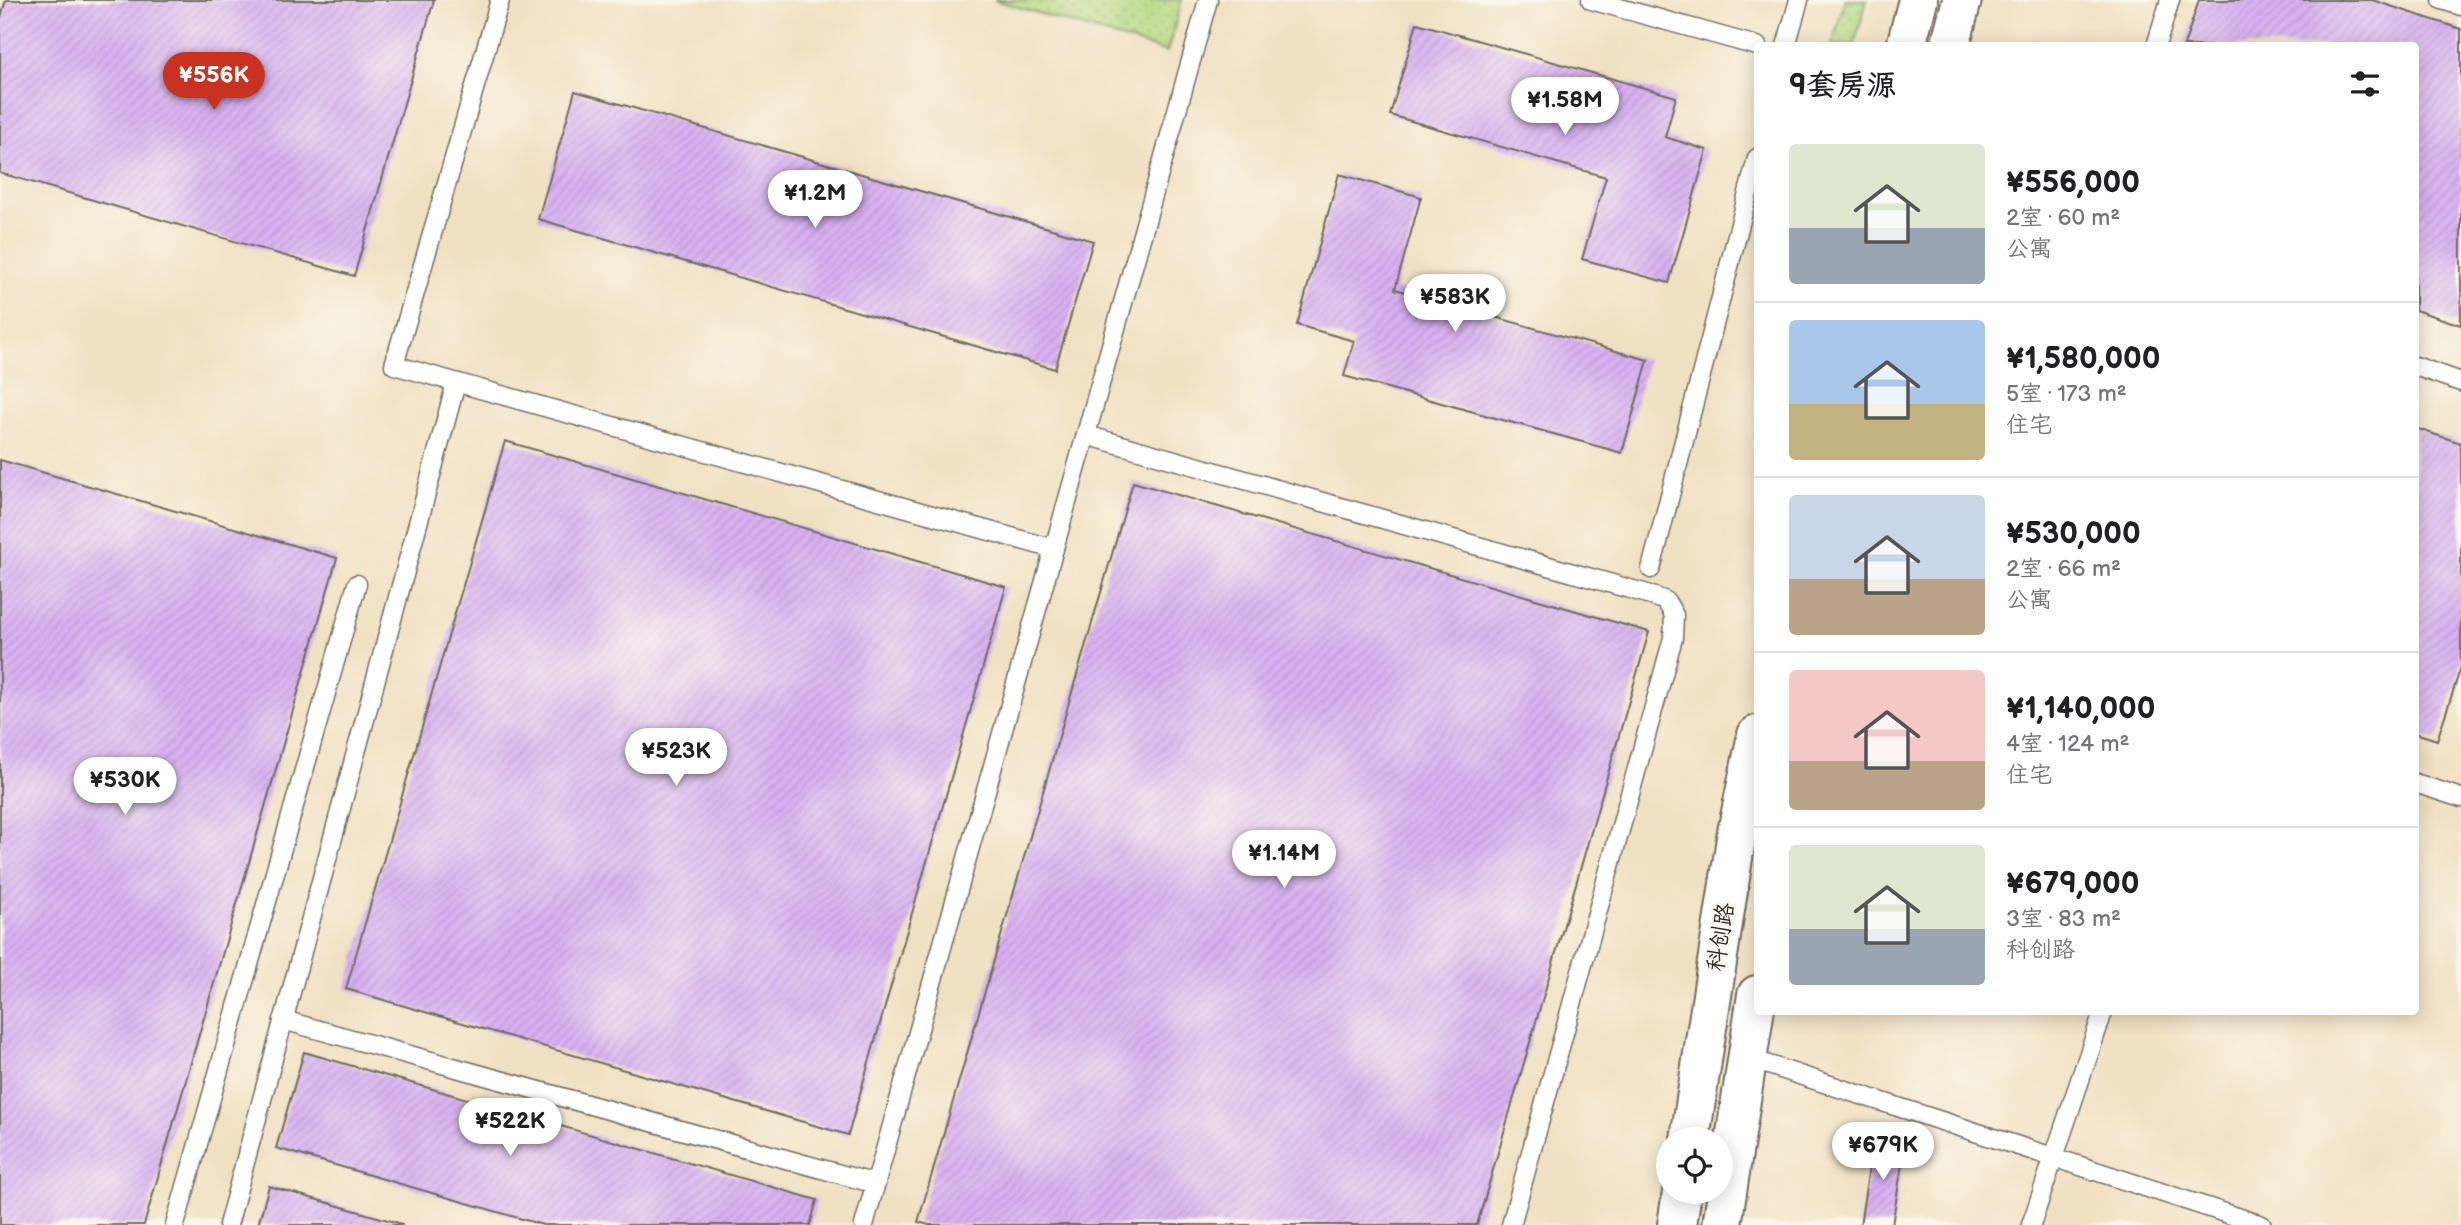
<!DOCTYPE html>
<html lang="zh">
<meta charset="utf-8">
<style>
body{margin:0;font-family:"Balsamiq Sans","LXGW WenKai TC",sans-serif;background:#f2f2f2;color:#202124;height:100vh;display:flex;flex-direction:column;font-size:26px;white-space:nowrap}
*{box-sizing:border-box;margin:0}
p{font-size:23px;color:#757577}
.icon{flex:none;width:38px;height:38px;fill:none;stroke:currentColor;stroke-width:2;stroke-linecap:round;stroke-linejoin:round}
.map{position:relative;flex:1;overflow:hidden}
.details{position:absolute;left:1754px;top:42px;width:665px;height:973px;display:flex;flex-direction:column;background:#fff;border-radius:7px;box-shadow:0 4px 18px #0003}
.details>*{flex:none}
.buttons{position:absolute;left:1656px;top:1127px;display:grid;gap:14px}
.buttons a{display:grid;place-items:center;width:77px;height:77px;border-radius:50%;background:#fff;box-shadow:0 4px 18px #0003;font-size:35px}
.price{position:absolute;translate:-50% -60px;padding:0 16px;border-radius:24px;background:#fff;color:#222;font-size:23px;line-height:46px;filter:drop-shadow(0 2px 4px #0008)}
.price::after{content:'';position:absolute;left:50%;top:42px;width:21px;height:16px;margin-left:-10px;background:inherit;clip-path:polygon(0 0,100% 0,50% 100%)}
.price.selected{background:#c8321e;color:#fff}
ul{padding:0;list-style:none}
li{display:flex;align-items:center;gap:21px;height:175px;padding:0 35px}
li+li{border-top:2px solid #e0e0e0}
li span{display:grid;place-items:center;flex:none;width:196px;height:140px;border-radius:7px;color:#555}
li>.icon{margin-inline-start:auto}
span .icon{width:84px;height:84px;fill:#fffc;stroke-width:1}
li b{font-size:30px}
h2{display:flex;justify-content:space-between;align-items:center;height:84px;padding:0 35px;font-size:30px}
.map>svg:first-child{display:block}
</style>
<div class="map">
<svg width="2461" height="1225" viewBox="0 0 2461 1225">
<defs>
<pattern id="grass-dots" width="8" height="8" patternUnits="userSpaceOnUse" patternTransform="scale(1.75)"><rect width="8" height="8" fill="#b5d881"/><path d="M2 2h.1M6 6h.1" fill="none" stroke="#9cba70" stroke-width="1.8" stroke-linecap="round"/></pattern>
<pattern id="building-hatch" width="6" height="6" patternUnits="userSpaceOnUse" patternTransform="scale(1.75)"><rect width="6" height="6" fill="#d8b1f2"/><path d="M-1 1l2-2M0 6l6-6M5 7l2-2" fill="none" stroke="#ba98d0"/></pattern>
</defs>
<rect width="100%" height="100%" fill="#fbf7ec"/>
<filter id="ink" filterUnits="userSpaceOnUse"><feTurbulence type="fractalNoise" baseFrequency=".0143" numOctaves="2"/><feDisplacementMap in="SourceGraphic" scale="14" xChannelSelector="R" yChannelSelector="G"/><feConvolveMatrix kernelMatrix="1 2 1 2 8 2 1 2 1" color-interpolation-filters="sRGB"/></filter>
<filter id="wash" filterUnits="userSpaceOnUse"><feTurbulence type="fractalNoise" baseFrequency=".00686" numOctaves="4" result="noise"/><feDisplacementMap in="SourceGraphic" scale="28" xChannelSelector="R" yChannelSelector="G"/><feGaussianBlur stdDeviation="1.57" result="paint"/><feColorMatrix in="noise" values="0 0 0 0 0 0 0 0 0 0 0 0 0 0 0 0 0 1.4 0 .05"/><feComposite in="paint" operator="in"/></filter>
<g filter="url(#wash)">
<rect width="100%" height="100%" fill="#f1e1c3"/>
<g fill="url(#grass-dots)" stroke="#708256" stroke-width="2">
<path d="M 994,0 L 1182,0 L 1167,52 Z"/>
<path d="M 1845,0 L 1867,0 L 1854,45 L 1832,45 Z"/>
</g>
<g id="blocks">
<g fill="url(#building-hatch)">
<path d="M 6,0 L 434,0 L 354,276 L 0,173 L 0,20 Z"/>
<path d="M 2199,0 L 2372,0 L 2461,29 L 2461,325 L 2415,310 L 2415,46 L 2184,46 Z"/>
<path d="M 1417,23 L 1676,97 L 1665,137 L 1707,150 L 1669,283 L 1582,259 L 1606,177 L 1390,115 Z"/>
<path d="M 575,91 L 1093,241 L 1055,369 L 538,219 Z"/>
<path d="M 1339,174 L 1421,197 L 1395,289 L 1648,360 L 1622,453 L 1344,376 L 1354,341 L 1297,325 Z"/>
<path d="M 2415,428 L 2461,443 L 2461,667 L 2437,740 L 2415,733 Z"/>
<path d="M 505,441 L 1006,587 L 848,1135 L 346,989 Z"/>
<path d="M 0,460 L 337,558 L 144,1225 L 0,1225 Z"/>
<path d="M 1133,482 L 1649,632 L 1477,1225 L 929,1225 L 918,1222 Z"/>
<path d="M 304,1052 L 817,1200 L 810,1225 L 543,1225 L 276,1148 Z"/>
<path d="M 1874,1136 L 1906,1141 L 1892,1225 L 1860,1225 Z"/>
<path d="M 269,1186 L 402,1224 L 402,1225 L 258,1225 Z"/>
</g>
</g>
</g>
<g filter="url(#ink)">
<use href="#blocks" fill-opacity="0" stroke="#706b60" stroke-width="2"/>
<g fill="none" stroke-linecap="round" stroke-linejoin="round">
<defs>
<g id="lane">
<path d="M 500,0 L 394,365 L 1054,549"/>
<path d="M 1591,0 L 1757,46"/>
<path d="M 2442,0 L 2461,6"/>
<path d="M 1786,46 L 1799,0"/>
<path d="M 2156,46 L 2170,0"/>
<path d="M 2415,366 L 2461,382"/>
<path d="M 1086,435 L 1644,593 L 1666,601 L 1674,615 L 1673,638 L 1511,1225"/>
<path d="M 1651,569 L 1757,158"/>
<path d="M 2415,783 L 2461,798"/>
<path d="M 283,1020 L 876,1184"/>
<path d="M 1747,1058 L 2262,1225"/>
<path d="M 175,1225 L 357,584"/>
<path d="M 228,1225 L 456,383"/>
<path d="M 864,1225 L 1208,0"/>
<path d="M 2031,1225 L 2103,1012"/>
</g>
<g id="secondary">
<path d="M 1906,46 L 1918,0"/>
<path d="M 1950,46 L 1962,0"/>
<path d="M 1690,1139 L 1737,832 L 1757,735"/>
<path d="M 1677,1225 L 1682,1192"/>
<path d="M 1722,1225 L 1757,995"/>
</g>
</defs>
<use href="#lane" stroke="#706b60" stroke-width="21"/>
<use href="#secondary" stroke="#706b60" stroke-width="42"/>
<use href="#lane" stroke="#fff" stroke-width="18"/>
<use href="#secondary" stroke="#fff" stroke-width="38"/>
</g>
</g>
<g text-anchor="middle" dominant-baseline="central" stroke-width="6" stroke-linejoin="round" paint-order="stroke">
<g font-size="23" fill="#2b2b2b" stroke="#fbf7ec">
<text transform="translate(1721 937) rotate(-81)">科创路</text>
</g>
</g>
</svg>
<div class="buttons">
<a><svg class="icon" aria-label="locate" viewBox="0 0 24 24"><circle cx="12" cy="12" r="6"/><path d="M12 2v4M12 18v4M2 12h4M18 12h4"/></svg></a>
</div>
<b class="price selected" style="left:214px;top:112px">¥556K</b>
<b class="price" style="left:1565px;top:137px">¥1.58M</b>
<b class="price" style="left:815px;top:230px">¥1.2M</b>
<b class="price" style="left:1455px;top:334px">¥583K</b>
<b class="price" style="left:676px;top:788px">¥523K</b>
<b class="price" style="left:125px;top:817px">¥530K</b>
<b class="price" style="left:1284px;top:890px">¥1.14M</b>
<b class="price" style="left:510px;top:1158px">¥522K</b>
<b class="price" style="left:1883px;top:1182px">¥679K</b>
<section class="details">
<h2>9套房源<svg class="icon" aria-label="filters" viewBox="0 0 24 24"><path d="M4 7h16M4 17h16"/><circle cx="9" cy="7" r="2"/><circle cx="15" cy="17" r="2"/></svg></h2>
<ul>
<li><span style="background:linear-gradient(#dfe7d0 60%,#9aa5b1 0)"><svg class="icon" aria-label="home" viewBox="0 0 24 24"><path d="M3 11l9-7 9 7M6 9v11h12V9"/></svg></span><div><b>¥556,000</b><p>2室 · 60 m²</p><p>公寓</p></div></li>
<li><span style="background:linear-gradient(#a9c7e8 60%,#c2b280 0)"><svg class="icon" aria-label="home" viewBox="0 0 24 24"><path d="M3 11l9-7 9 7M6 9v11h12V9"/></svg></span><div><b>¥1,580,000</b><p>5室 · 173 m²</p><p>住宅</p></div></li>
<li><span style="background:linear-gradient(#c9d6e8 60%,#b9a48a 0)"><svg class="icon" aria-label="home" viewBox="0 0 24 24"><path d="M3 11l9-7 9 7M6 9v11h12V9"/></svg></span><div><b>¥530,000</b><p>2室 · 66 m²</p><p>公寓</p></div></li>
<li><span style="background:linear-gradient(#f6c9c9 65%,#b9a48a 0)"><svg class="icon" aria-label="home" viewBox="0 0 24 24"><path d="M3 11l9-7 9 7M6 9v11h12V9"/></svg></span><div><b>¥1,140,000</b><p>4室 · 124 m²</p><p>住宅</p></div></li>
<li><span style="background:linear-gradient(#dfe7d0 60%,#9aa5b1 0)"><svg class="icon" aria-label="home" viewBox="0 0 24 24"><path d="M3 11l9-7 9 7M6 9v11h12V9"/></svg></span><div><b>¥679,000</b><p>3室 · 83 m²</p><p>科创路</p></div></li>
</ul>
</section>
</div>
